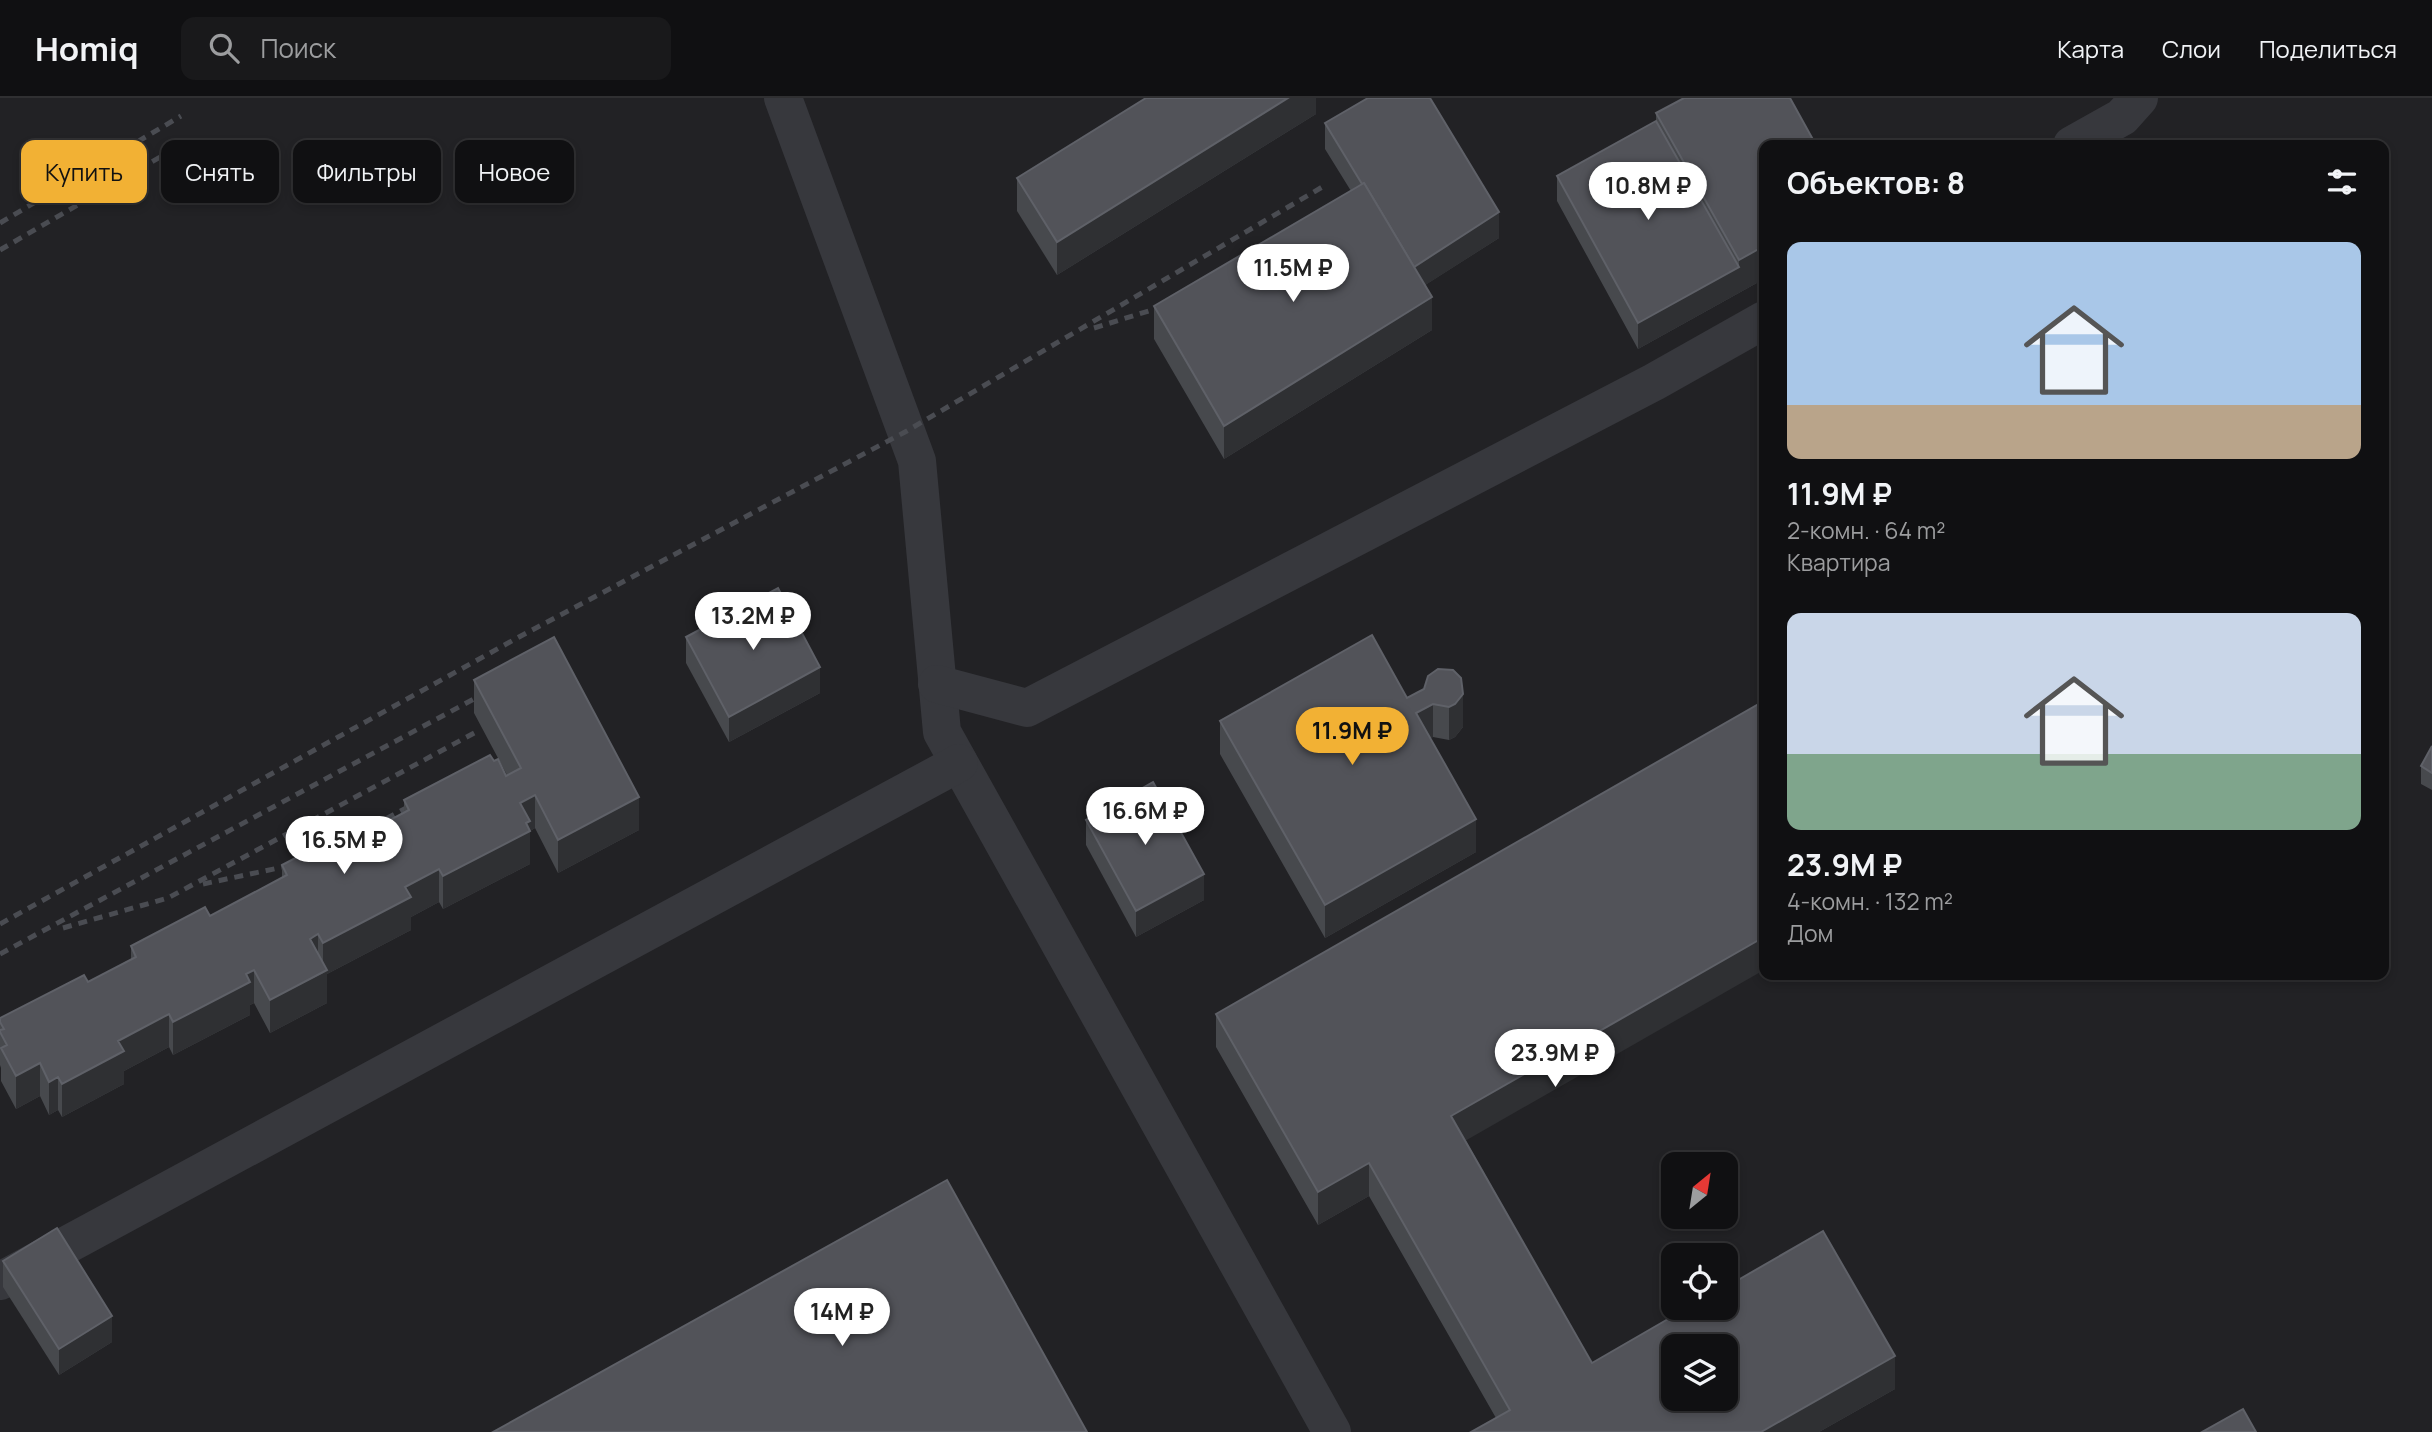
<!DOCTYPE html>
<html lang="ru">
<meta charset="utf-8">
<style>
body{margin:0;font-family:Manrope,sans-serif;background:#19191b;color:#f1f3f6;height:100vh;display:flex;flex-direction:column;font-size:26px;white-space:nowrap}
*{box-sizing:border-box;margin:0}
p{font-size:23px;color:#9c9d9f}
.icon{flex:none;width:38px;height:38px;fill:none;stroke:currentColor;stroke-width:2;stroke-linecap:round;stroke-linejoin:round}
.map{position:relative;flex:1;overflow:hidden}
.panel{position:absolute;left:1759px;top:42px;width:630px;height:840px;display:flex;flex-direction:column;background:#101012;border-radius:14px;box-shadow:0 4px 10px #0003,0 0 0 2px #303032}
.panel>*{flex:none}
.hud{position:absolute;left:21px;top:42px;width:665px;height:63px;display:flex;gap:14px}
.needle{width:46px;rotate:30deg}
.controls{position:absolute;left:1661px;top:1054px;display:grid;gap:14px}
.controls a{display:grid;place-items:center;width:77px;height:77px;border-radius:14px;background:#101012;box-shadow:0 4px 10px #0003,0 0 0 2px #303032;font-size:35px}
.price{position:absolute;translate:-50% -60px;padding:0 16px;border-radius:24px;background:#fff;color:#222;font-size:23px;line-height:46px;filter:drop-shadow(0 2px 4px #0008)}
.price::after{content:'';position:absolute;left:50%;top:42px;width:21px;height:16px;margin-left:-10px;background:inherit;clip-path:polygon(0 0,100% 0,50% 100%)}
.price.selected{background:#f2b134;color:#111}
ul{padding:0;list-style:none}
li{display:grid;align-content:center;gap:14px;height:371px;padding:0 28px}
li span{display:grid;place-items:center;height:217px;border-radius:14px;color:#555}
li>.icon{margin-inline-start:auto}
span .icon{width:126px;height:126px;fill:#fffc;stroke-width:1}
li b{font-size:30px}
h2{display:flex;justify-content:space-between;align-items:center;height:84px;padding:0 28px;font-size:30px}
.tag{padding:0 24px;border-radius:14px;background:#101012;box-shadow:0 4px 10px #0003,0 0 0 2px #303032;font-size:24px;line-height:63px}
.tag.selected{background:#f2b134;color:#111}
header{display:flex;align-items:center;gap:42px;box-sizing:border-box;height:98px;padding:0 35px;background:#101012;border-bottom:2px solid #303032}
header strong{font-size:33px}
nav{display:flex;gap:38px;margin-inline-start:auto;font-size:24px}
.search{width:490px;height:63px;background:#19191b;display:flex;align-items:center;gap:18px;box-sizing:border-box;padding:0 24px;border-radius:14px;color:#9c9d9f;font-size:26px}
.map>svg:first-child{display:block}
</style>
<header>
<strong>Homiq</strong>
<div class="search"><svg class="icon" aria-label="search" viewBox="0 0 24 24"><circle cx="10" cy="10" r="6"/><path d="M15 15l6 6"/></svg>Поиск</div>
<nav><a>Карта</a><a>Слои</a><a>Поделиться</a></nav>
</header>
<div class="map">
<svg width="2432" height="1334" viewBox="0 0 2432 1334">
<rect width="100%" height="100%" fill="#161618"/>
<path fill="#222225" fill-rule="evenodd" d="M 0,0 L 2432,0 L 2432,1334 L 0,1334 ZM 1764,47 L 2384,47 L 2384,877 L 1764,877 ZM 1673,1066 L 1726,1066 L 1726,1118 L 1673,1118 ZM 1673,1157 L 1726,1157 L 1726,1209 L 1673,1209 ZM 1673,1248 L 1726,1248 L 1726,1300 L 1673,1300 Z"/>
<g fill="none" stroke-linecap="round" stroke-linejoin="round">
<g stroke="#37383d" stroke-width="38">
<path d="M 783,0 L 917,363 L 942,634 L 1332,1334"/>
<path d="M 2072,47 L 2122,19 L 2139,0"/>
<path d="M 937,586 L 1027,610 L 1654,284 L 1764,222"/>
<path d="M 0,1183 L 959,665"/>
</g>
<g stroke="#4a4c52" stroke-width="5" stroke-dasharray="9 7" stroke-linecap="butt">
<path d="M 0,125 L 181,18"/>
<path d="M 0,152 L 193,40"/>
<path d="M 1094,230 L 1171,206"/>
<path d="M 358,736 L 419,703"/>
<path d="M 203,786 L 302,765"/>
<path d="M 0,826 L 519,539 L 905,334 L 1324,88"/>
<path d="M 63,830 L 168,800 L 478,633"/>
<path d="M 0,856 L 485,595"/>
</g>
</g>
<g fill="#47494d">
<path d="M 1316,0 L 1316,16 L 1057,177 L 1017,113 L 1017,80 Z"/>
<path d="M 1656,15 L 1764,47 L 1764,181 L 1638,251 L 1557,103 L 1557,78 L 1656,23 Z"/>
<path d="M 1325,25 L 1499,140 L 1425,187 L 1432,232 L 1224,361 L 1154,241 L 1154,208 L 1351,93 L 1325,51 Z"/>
<path d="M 686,539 L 820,595 L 729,644 L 686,565 Z"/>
<path d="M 1453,572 L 1463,629 L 1455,639 L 1449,642 L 1433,639 L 1430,640 L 1476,754 L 1325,840 L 1220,656 L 1220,623 L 1407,600 L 1424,591 Z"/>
<path d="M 474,582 L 639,732 L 558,775 L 535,730 L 530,733 L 530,766 L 443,811 L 439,804 L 411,819 L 411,832 L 327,876 L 327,905 L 270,935 L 254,905 L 250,907 L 250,917 L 173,957 L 169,949 L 124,973 L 124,986 L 62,1019 L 58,1012 L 49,1017 L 40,998 L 16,1011 L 1,983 L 1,970 L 0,967 L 0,920 L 88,884 L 131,861 L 131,848 L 210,818 L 282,780 L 282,767 L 375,730 L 404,715 L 404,702 L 494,663 L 506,678 L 507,677 L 474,615 Z"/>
<path d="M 2432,648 L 2432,692 L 2421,686 L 2421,668 Z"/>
<path d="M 1086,722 L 1204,802 L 1136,839 L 1086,747 Z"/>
<path d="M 1216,916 L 1466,1043 L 1592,1265 L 1895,1291 L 1819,1334 L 1471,1334 L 1496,1320 L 1369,1098 L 1318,1127 L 1216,949 Z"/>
<path d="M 3,1163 L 112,1244 L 59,1277 L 3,1189 Z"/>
</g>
<g fill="#2f3033">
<path d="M 1288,0 L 1316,0 L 1316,16 L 1057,177 L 1057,144 Z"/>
<path d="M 1499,114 L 1499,140 L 1413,195 L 1413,169 Z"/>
<path d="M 1764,148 L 1764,181 L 1638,251 L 1638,225 L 1739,169 L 1739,162 Z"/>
<path d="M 1432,199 L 1432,232 L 1224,361 L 1224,328 Z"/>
<path d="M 820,569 L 820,595 L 729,644 L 729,619 Z"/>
<path d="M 1463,596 L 1463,629 L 1455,639 L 1449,642 L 1449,609 Z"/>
<path d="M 1433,606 L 1433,639 L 1416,648 L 1416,615 Z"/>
<path d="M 535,697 L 535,730 L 530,733 L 530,766 L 443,811 L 443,778 L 520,705 Z"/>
<path d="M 639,699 L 639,732 L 558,775 L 558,742 Z"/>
<path d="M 1476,721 L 1476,754 L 1325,840 L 1325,807 Z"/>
<path d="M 439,771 L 439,804 L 411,819 L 411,832 L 327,876 L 327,905 L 270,935 L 270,902 L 323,875 L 323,845 L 405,789 Z"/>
<path d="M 1204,776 L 1204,802 L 1136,839 L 1136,813 Z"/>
<path d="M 318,836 L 318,869 L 310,841 Z"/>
<path d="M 1764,839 L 1764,872 L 1451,1051 L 1451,1018 Z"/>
<path d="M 254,872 L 254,905 L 250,907 L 250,917 L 173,957 L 173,924 L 246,876 Z"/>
<path d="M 169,916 L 169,949 L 124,973 L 124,986 L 62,1019 L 62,986 L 118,943 Z"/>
<path d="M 40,965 L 40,998 L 16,1011 L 16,978 Z"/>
<path d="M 58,979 L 58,1012 L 49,1017 L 49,984 Z"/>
<path d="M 1369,1065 L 1369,1098 L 1318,1127 L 1318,1094 Z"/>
<path d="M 112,1218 L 112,1244 L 59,1277 L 59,1251 Z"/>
<path d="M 1895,1258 L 1895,1291 L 1819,1334 L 1761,1334 Z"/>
</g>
<g fill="#525359" stroke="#5f6168" stroke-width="2" fill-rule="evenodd">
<path d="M 1146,0 L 1288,0 L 1057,144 L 1017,80 Z"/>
<path d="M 1368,0 L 1430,0 L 1499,114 L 1414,169 L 1364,85 L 1362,86 L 1325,25 Z"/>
<path d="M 1684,0 L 1790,0 L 1816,47 L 1764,47 L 1764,148 L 1739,162 L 1656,15 Z"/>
<path d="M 1656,23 L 1739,169 L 1638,225 L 1557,78 Z"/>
<path d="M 1364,85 L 1432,199 L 1224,328 L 1154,208 Z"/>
<path d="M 778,490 L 820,569 L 729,619 L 686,539 Z"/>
<path d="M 1372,537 L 1407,600 L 1424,591 L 1428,578 L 1438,571 L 1453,572 L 1461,580 L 1463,596 L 1455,606 L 1449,609 L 1433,606 L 1416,615 L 1476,721 L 1325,807 L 1220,623 Z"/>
<path d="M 554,539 L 639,699 L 558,742 L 535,697 L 520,705 L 530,723 L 526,725 L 530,733 L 443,778 L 439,771 L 405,789 L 411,799 L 323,845 L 318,836 L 310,841 L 327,872 L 270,902 L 254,872 L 246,876 L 250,884 L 173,924 L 169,916 L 118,943 L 124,953 L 62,986 L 58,979 L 49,984 L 40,965 L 16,978 L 1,950 L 7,947 L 0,934 L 0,932 L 4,931 L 0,924 L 0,920 L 84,877 L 88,884 L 136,859 L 131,848 L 205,809 L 210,818 L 287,777 L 282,767 L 370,721 L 375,730 L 409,712 L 404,702 L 490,657 L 494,663 L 498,661 L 506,678 L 521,670 L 474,582 Z"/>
<path d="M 1764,603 L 1764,839 L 1451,1018 L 1592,1265 L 1689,1209 L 1726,1209 L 1726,1189 L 1823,1133 L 1895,1258 L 1761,1334 L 1471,1334 L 1510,1312 L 1369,1065 L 1318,1094 L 1216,916 ZM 1673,1248 L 1726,1248 L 1726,1300 L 1673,1300 Z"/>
<path d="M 2432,648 L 2432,675 L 2421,668 Z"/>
<path d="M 1153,684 L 1204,776 L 1136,813 L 1086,722 Z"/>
<path d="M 947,1082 L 1087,1334 L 493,1334 Z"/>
<path d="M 57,1130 L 112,1218 L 59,1251 L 3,1163 Z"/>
<path d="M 2243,1311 L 2256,1334 L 2202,1334 Z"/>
</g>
</svg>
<div class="controls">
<a><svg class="needle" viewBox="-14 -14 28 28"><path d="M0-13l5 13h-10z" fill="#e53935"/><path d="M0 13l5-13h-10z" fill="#9c9d9f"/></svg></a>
<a><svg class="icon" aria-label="locate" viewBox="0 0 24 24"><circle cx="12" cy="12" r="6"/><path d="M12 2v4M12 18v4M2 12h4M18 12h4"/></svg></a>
<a><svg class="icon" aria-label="layers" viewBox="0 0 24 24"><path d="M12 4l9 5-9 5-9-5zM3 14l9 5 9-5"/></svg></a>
</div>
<b class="price" style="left:1648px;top:124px">10.8M ₽</b>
<b class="price" style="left:1293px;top:206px">11.5M ₽</b>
<b class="price" style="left:753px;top:554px">13.2M ₽</b>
<b class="price selected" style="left:1352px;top:669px">11.9M ₽</b>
<b class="price" style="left:1145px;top:749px">16.6M ₽</b>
<b class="price" style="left:344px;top:778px">16.5M ₽</b>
<b class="price" style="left:1555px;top:991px">23.9M ₽</b>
<b class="price" style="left:842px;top:1250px">14M ₽</b>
<div class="hud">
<a class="tag selected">Купить</a>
<a class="tag">Снять</a>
<a class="tag">Фильтры</a>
<a class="tag">Новое</a>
</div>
<section class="panel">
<h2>Объектов: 8<svg class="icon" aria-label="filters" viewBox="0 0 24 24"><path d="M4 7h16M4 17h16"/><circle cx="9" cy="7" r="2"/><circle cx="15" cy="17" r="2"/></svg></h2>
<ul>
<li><span style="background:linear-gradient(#a9c7e8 75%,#b9a48a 0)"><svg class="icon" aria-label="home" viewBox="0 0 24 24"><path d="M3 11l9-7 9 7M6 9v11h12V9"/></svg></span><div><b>11.9M ₽</b><p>2-комн. · 64 m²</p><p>Квартира</p></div></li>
<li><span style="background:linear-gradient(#c9d6e8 65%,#7fa58c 0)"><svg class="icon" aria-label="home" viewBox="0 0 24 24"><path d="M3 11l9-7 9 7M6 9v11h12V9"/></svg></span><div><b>23.9M ₽</b><p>4-комн. · 132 m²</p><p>Дом</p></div></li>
</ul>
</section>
</div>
